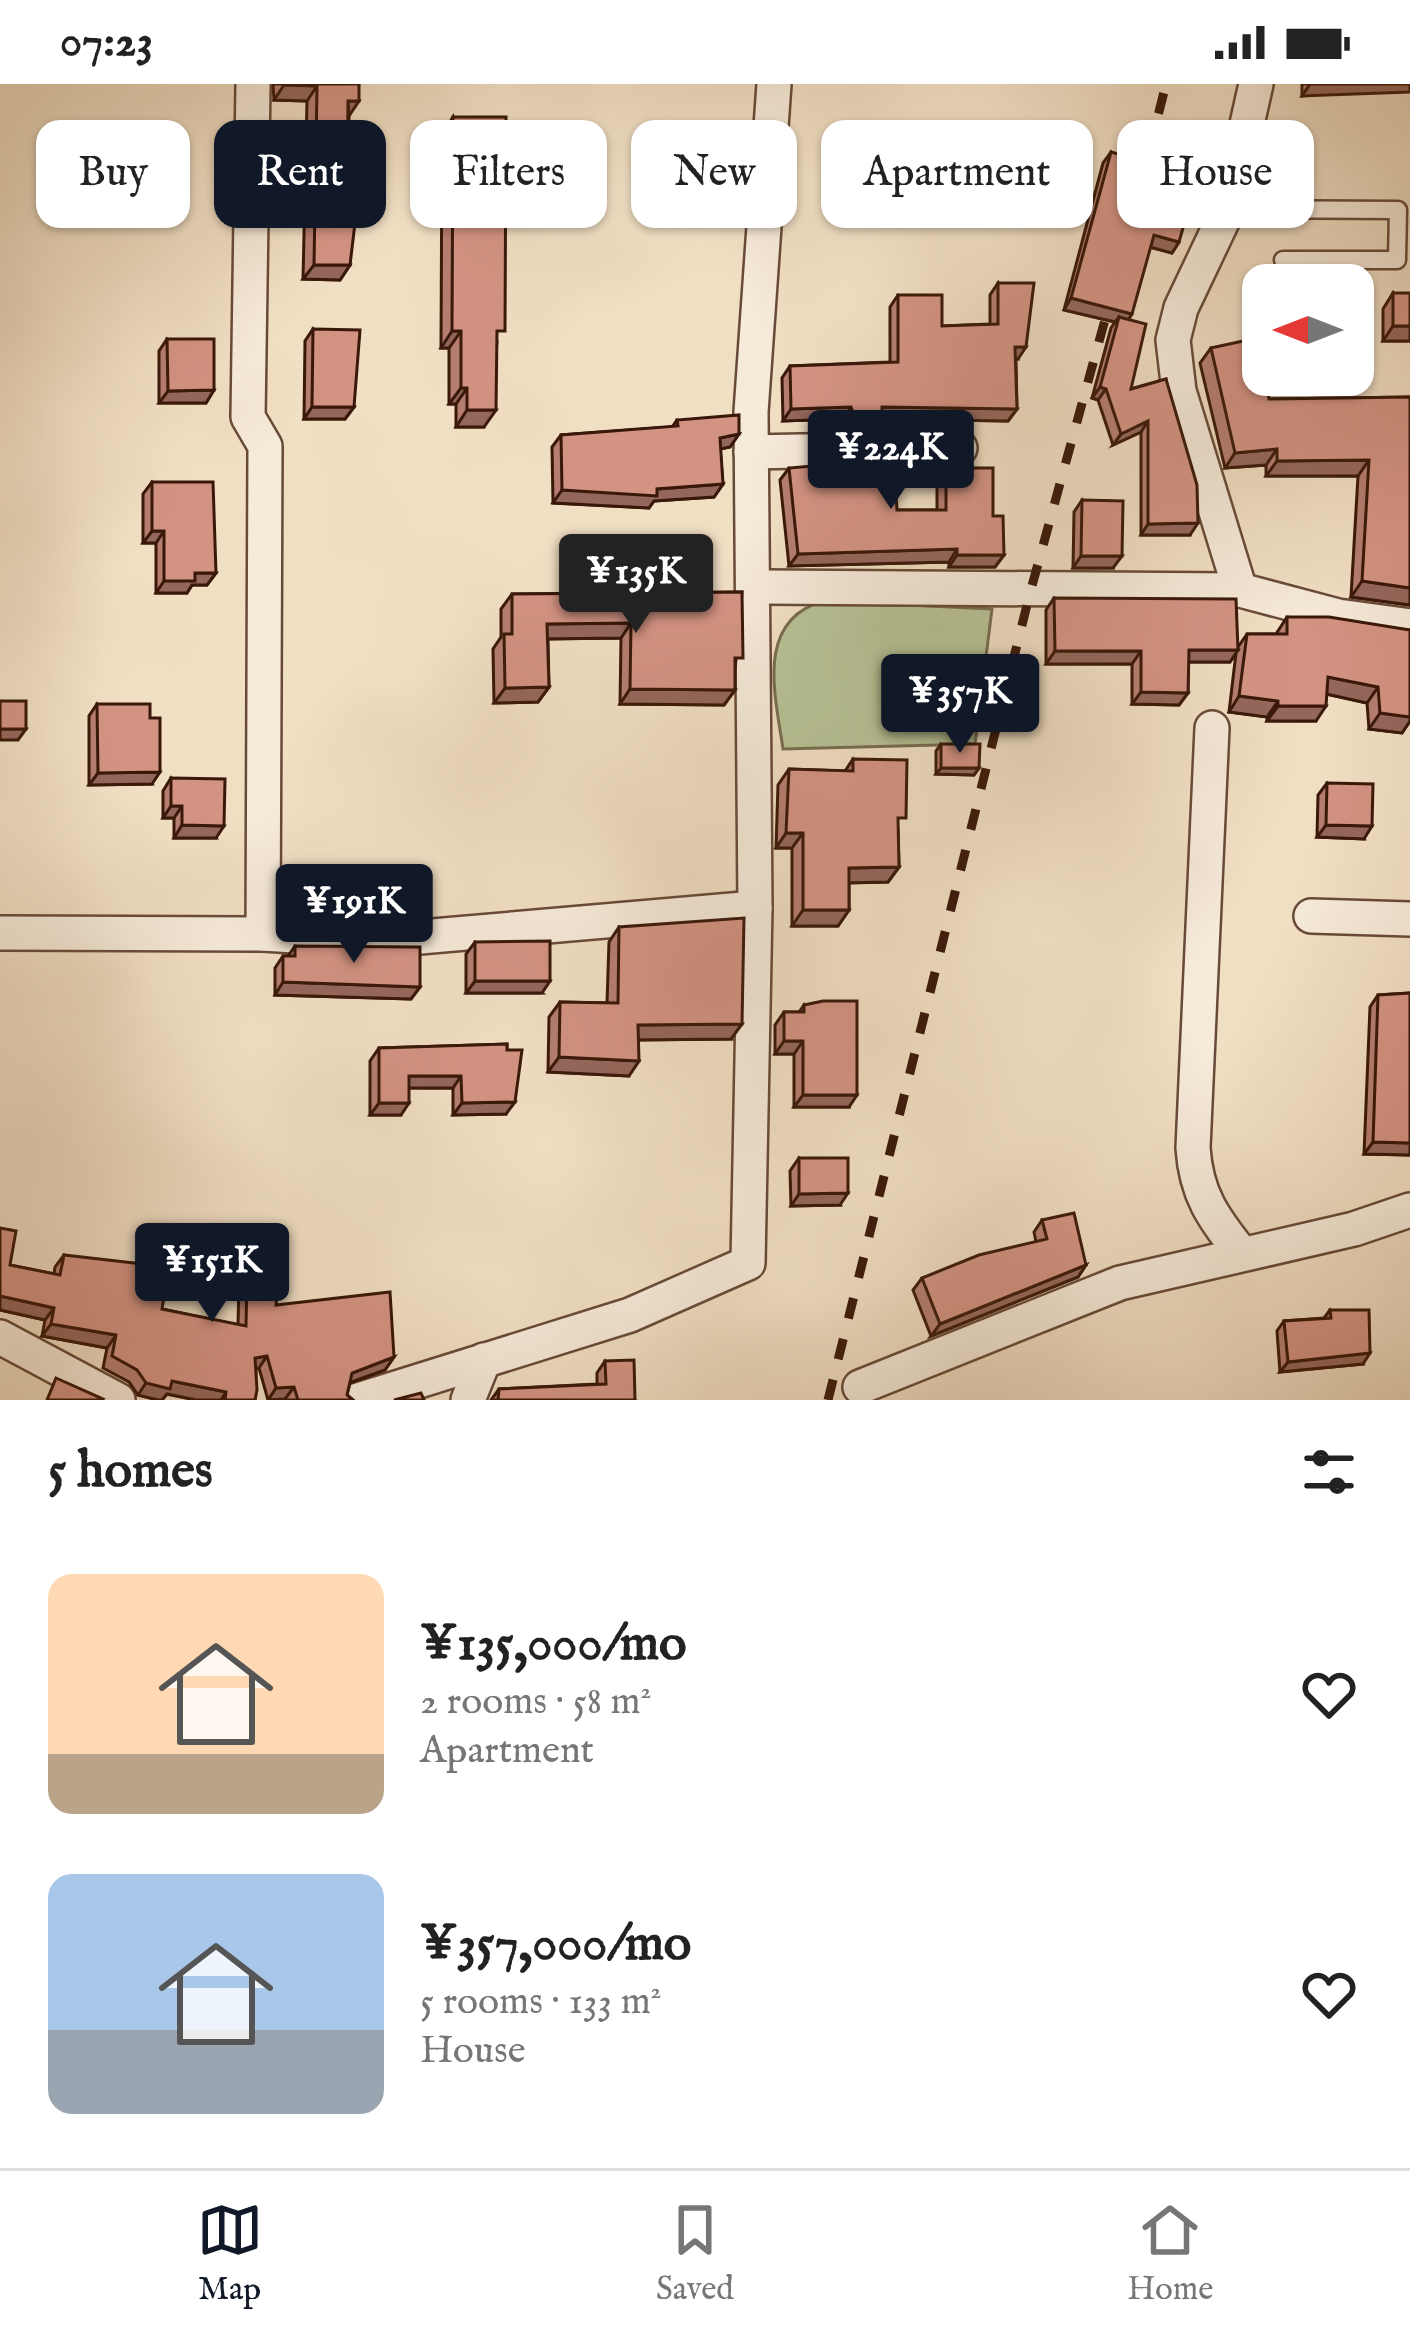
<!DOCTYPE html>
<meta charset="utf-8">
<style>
body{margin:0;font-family:"IM FELL English",serif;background:#f2f2f2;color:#222;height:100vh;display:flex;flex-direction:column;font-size:45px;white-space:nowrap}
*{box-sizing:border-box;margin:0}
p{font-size:39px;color:#767676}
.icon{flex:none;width:66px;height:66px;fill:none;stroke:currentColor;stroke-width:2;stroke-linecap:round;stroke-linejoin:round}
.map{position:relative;height:1316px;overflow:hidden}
.side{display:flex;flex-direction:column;background:#fff;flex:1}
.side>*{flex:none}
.guide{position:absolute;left:36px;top:36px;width:1338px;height:108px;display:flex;gap:24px}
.needle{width:78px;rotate:270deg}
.controls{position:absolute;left:1242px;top:180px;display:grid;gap:24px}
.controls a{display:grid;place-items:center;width:132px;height:132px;border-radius:24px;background:#fff;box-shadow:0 3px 9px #0004;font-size:60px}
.price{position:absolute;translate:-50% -102px;padding:0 27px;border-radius:12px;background:#111827;color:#fff;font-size:39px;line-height:78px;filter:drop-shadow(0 3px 6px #0008)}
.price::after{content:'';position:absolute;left:50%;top:72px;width:36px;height:27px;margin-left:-18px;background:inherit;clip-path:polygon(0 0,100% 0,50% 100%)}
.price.on{background:#222;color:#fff}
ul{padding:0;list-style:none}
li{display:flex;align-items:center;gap:36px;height:300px;padding:0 48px}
li span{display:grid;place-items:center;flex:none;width:336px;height:240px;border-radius:24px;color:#555}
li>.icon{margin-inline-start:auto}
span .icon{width:144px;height:144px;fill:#fffc;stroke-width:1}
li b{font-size:51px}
h2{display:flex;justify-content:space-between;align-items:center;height:144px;padding:0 48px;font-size:51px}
.pill{padding:0 42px;border-radius:24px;background:#fff;box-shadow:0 3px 9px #0004;font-size:42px;line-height:108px}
.pill.on{background:#111827;color:#fff}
.status{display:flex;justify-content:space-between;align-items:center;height:84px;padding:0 60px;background:#fff;direction:ltr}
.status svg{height:33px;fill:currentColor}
.dock{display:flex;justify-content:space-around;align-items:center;height:168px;border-top:3px solid #e0e0e0;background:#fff;font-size:33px;color:#767676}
.dock a{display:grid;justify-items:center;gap:6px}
.dock .on{color:#111827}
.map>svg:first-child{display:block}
</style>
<div class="status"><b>07:23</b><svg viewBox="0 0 49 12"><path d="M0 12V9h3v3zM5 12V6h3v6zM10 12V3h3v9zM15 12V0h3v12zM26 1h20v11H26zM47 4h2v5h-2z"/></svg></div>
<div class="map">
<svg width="1410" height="1316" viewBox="0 0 1410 1316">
<rect width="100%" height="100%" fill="#f1dfc4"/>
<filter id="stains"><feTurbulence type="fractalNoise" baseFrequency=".00167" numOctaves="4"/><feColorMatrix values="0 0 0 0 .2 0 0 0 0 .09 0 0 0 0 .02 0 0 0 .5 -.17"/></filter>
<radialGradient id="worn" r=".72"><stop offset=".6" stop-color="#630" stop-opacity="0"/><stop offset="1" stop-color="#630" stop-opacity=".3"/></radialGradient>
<path fill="#b7c296" stroke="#786d50" stroke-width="3" d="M 823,517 L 992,525 L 975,660 L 783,665 C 775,610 755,537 823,517 Z"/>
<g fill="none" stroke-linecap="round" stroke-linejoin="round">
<defs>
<path id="lane" d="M 1228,125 L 1398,126 L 1397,176 L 1283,176"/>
<g id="street">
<path d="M 253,0 L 248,333 L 265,362 L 263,850"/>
<path d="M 751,368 L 960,364"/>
<path d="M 755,503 L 1240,506 L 1338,532 L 1410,542"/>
<path d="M 1240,506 L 1179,307 L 1173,256 L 1181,224 L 1228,125 L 1256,0"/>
<path d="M 1212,644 L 1193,1064 C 1196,1110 1213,1134 1242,1170"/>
<path d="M 1311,832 L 1410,835"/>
<path d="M 0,849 L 263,850 L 374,857 L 755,824"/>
<path d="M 0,1253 L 118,1316"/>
<path d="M 860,1303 L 1120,1199 L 1354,1145 L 1410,1126"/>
<path d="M 358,1316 L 630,1231 L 748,1179 L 755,824 L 751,328 L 774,0"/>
<path d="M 468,1316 L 484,1276"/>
</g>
</defs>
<use href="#lane" stroke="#684a38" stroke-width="21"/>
<use href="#street" stroke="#684a38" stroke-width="38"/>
<use href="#lane" stroke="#f6ead9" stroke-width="16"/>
<use href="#street" stroke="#f6ead9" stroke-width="33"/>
<g stroke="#3a1809" stroke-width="9" stroke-dasharray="21 21" stroke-linecap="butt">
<path d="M 1138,111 L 1166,0"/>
<path d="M 828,1316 L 1030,509 L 1114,203"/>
</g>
</g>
<g fill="#b57e71" stroke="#3a1809" stroke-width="3">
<path d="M 273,0 L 359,0 L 349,32 L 347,120 L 350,181 L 340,196 L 303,195 L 307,17 L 274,16 Z"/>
<path d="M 1302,0 L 1410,0 L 1302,12 Z"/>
<path d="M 453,33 L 497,258 L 484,343 L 456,343 L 456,320 L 449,320 L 449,264 L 441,264 L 442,50 Z"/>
<path d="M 1111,68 L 1179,158 L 1172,169 L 1150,163 L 1128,236 L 1131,305 L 1166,295 L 1190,451 L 1141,451 L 1141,348 L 1113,361 L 1098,316 L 1092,314 L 1111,244 L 1115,238 L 1064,226 L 1103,79 Z"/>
<path d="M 998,199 L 1018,275 L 1016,275 L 1017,325 L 1008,337 L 880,335 L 873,345 L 847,345 L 843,335 L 783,337 L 782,294 L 790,282 L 890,278 L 890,223 L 898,211 L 942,242 L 990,240 L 990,211 Z"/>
<path d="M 1393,209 L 1410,257 L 1383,257 L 1383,225 Z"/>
<path d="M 313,245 L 354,323 L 345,335 L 304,335 L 305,257 Z"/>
<path d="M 167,255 L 214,306 L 206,319 L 159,319 L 159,267 Z"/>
<path d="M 1211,264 L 1246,270 L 1269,315 L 1410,313 L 1410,521 L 1351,513 L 1358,392 L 1266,392 L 1266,381 L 1225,384 L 1200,279 Z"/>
<path d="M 677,336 L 739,350 L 730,363 L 720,365 L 723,400 L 714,413 L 654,417 L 649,424 L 553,419 L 552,363 L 561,351 L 672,343 Z"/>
<path d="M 789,384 L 897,426 L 937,426 L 937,397 L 946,384 L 993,432 L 1004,471 L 995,483 L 949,483 L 949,478 L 789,482 L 780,396 Z"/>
<path d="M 152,398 L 216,489 L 207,501 L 192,501 L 187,509 L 156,509 L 156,459 L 143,459 L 143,410 Z"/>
<path d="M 1082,416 L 1113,484 L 1073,484 L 1074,428 Z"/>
<path d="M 742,508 L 735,586 L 735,606 L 724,621 L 620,620 L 621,554 L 548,555 L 549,603 L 538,618 L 494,619 L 493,565 L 501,553 L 501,525 L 512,510 Z"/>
<path d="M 1054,514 L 1238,563 L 1247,550 L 1276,550 L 1287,533 L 1410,546 L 1410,637 L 1402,649 L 1369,645 L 1367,619 L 1327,610 L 1316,637 L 1267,637 L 1267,633 L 1229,628 L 1236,569 L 1230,578 L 1188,578 L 1188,609 L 1179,621 L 1132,620 L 1132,580 L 1046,580 L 1046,526 Z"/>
<path d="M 97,620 L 152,700 L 89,701 L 89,632 Z"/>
<path d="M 941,660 L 979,684 L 974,691 L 936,690 L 936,667 Z"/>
<path d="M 853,675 L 898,746 L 899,783 L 888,798 L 849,799 L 849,826 L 838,842 L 792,842 L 792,764 L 776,764 L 778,701 L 789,685 L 845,687 Z"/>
<path d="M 171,694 L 216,754 L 174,754 L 174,734 L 163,734 L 163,707 Z"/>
<path d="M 1327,699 L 1364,755 L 1317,753 L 1318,711 Z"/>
<path d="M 619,843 L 731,955 L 639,956 L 629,992 L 548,988 L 549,933 L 560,918 L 607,919 L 609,858 Z"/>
<path d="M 475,858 L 542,909 L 466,909 L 466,870 Z"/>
<path d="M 295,862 L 420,903 L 411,915 L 275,911 L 275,884 L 283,872 L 288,872 Z"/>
<path d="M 1410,909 L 1410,1071 L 1364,1070 L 1370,923 L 1378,911 Z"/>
<path d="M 804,921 L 849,1023 L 794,1023 L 794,970 L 775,970 L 775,941 L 784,928 L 799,928 Z"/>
<path d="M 507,960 L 506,1030 L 453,1031 L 453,1004 L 409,1004 L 401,1031 L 370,1031 L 370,977 L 379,964 Z"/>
<path d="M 799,1074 L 840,1121 L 791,1122 L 790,1087 Z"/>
<path d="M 1042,1136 L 1086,1181 L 1078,1193 L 931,1252 L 913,1206 L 922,1194 L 1036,1158 L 1034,1148 Z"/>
<path d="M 0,1144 L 10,1181 L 54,1190 L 55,1183 L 64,1171 L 162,1225 L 238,1241 L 240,1157 L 248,1145 L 270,1198 L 276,1221 L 394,1273 L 385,1286 L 350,1299 L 347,1311 L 353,1316 L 268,1316 L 259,1284 L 256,1284 L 255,1316 L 196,1316 L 167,1310 L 162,1316 L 158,1316 L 138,1311 L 129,1298 L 103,1284 L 107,1264 L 42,1252 L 45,1236 L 0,1226 Z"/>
<path d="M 1330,1226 L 1363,1280 L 1280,1288 L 1277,1247 L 1284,1237 L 1324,1234 Z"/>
<path d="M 605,1277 L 635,1316 L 491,1316 L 499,1305 L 597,1300 L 597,1289 Z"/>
</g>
<g fill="#94675c" stroke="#3a1809" stroke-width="3">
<path d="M 1310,0 L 1410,0 L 1410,8 L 1302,12 Z"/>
<path d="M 284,1 L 317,2 L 307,17 L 274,16 Z"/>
<path d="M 348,17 L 359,17 L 349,32 Z"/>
<path d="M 1154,151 L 1179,158 L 1172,169 L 1146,162 Z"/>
<path d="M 314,181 L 350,181 L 340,196 L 303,195 Z"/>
<path d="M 1071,214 L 1132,230 L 1125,241 L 1119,233 L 1115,238 L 1064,226 Z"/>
<path d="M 1393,242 L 1410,242 L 1410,257 L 1383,257 Z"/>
<path d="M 452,247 L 461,247 L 449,264 L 441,264 Z"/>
<path d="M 1015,263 L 1026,263 L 1018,275 L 1007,275 Z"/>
<path d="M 1100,303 L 1106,305 L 1098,316 L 1092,314 Z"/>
<path d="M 461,304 L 467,304 L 456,320 L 449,320 Z"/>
<path d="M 214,306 L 206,319 L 159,319 L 168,307 Z"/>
<path d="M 312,323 L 354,323 L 345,335 L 304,335 Z"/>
<path d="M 851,323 L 843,335 L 783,337 L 791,325 Z"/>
<path d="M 882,323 L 1017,325 L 1008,337 L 880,335 L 873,345 L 847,345 L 855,333 Z"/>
<path d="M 467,326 L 496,326 L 484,343 L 456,343 Z"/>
<path d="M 1148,337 L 1141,348 L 1113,361 L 1121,350 Z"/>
<path d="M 739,350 L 730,363 L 711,367 L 720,354 Z"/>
<path d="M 1277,365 L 1266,381 L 1225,384 L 1235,369 Z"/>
<path d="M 1369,376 L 1358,392 L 1266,392 L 1277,377 Z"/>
<path d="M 723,400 L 714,413 L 654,417 L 649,424 L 553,419 L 562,406 L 657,405 Z"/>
<path d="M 1198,439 L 1190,451 L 1141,451 L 1148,440 Z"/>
<path d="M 152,447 L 164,447 L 156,459 L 143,459 Z"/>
<path d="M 957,465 L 949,478 L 789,482 L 798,470 Z"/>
<path d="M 957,471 L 1004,471 L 995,483 L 949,483 Z"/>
<path d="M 1081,472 L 1122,472 L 1113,484 L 1073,484 Z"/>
<path d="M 195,489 L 216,489 L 207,501 L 192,501 L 187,509 L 156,509 L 164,497 Z"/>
<path d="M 1362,497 L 1410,504 L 1410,521 L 1351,513 Z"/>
<path d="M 631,539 L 621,554 L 537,555 L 547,540 Z"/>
<path d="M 1189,566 L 1238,566 L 1230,578 L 1180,578 Z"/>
<path d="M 1055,567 L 1141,567 L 1132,580 L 1046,580 Z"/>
<path d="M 1328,593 L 1378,603 L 1367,619 L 1317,608 Z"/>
<path d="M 549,603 L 538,618 L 494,619 L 505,604 Z"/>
<path d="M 630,605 L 735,606 L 724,621 L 620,620 Z"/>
<path d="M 1141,608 L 1188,609 L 1179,621 L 1132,620 Z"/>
<path d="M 1239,612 L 1278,617 L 1267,633 L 1229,628 Z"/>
<path d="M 1278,622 L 1326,622 L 1316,637 L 1267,637 Z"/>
<path d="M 1380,629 L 1410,633 L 1410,637 L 1402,649 L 1369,645 Z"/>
<path d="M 0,645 L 26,645 L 18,656 L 0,656 Z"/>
<path d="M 941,684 L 979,684 L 974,691 L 936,690 Z"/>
<path d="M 160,688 L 152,700 L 89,701 L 98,689 Z"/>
<path d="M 171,722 L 182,722 L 174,734 L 163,734 Z"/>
<path d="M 182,741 L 224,742 L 216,754 L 174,754 Z"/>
<path d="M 1326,741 L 1372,742 L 1364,755 L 1317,753 Z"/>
<path d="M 786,749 L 803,749 L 792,764 L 776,764 Z"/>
<path d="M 899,783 L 888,798 L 838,799 L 849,784 Z"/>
<path d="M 803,826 L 849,826 L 838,842 L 792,842 Z"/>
<path d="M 475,897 L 550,897 L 542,909 L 466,909 Z"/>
<path d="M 283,898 L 420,903 L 411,915 L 275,911 Z"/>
<path d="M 742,940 L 731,955 L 628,956 L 638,941 Z"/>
<path d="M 784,957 L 803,957 L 794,970 L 775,970 Z"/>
<path d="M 559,973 L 639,977 L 629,992 L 548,988 Z"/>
<path d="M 409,992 L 461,992 L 453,1004 L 401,1004 Z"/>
<path d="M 803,1011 L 857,1011 L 849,1023 L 794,1023 Z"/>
<path d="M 515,1018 L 506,1030 L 453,1031 L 462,1019 Z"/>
<path d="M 379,1019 L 409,1019 L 401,1031 L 370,1031 Z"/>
<path d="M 1373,1058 L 1410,1059 L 1410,1071 L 1364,1070 Z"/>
<path d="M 848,1109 L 840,1121 L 791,1122 L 799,1110 Z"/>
<path d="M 1086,1181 L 1078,1193 L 931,1252 L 940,1240 Z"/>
<path d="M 0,1212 L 54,1224 L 45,1236 L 0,1226 Z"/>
<path d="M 51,1240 L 116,1251 L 107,1264 L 42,1252 Z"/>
<path d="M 1370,1269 L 1363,1280 L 1280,1288 L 1288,1278 Z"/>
<path d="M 267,1272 L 259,1284 L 247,1286 L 255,1274 Z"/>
<path d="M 394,1273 L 385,1286 L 343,1301 L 352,1289 Z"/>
<path d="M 172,1297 L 226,1308 L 221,1316 L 196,1316 L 167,1310 L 162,1316 L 158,1316 L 138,1311 L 146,1299 Z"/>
<path d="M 294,1303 L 285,1315 L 268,1316 L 276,1304 Z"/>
</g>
<g fill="#d39383" stroke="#3a1809" stroke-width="3">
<path d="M 284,0 L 359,0 L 359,17 L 348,17 L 347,120 L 352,120 L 355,139 L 350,181 L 314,181 L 317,2 Z"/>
<path d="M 453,33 L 506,33 L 505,247 L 497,247 L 496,326 L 467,326 L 467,304 L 461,304 L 461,247 L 452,247 Z"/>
<path d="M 1111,68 L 1198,92 L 1179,158 L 1154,151 L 1132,230 L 1071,214 Z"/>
<path d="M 998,199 L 1034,199 L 1026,263 L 1015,263 L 1017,325 L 882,323 L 882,333 L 855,333 L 851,323 L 791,325 L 790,282 L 898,278 L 898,211 L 942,211 L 942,242 L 998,240 Z"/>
<rect x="1393" y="209" width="17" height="33"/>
<path d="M 1119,233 L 1146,240 L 1131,305 L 1166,295 L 1197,401 L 1198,439 L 1148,440 L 1148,337 L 1121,350 L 1106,305 L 1100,303 Z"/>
<path d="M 313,245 L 360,246 L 354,323 L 312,323 Z"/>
<path d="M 167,255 L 214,255 L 214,306 L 168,307 Z"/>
<path d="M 1243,257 L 1246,270 L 1259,267 L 1269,315 L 1410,313 L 1410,504 L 1362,497 L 1369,376 L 1277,377 L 1277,365 L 1235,369 L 1211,264 Z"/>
<path d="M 739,331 L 739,350 L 720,354 L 723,400 L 657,405 L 657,412 L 562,406 L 561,351 L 678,342 L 677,336 Z"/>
<path d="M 894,375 L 897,426 L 946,426 L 946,384 L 993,384 L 993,432 L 1003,432 L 1004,471 L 957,471 L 957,465 L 798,470 L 789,384 Z"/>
<path d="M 152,398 L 213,398 L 216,489 L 195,489 L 195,497 L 164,497 L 164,447 L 152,447 Z"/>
<path d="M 1082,416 L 1123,417 L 1122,472 L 1081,472 Z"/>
<path d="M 742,508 L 743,574 L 735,574 L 735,606 L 630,605 L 631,539 L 547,540 L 549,603 L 505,604 L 504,550 L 512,550 L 512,510 Z"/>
<path d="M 1054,514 L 1236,515 L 1238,566 L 1189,566 L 1188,609 L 1141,608 L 1141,567 L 1055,567 Z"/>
<path d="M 1287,533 L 1329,533 L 1410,546 L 1410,633 L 1380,629 L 1378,603 L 1328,593 L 1326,622 L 1278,622 L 1278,617 L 1239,612 L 1247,550 L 1287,550 Z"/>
<rect x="0" y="617" width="26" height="28"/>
<path d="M 97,620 L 150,620 L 150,634 L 160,634 L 160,688 L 98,689 Z"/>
<path d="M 941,660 L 980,660 L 979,684 L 941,684 Z"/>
<path d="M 853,675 L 907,676 L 906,734 L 898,734 L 899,783 L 849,784 L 849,826 L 803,826 L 803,749 L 786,749 L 789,685 L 853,687 Z"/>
<path d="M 171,694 L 225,695 L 224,742 L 182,741 L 182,722 L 171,722 Z"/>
<path d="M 1327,699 L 1373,700 L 1372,742 L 1326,741 Z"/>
<path d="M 744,834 L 742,940 L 638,941 L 639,977 L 559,973 L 560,918 L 618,919 L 619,843 Z"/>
<path d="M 550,857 L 550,897 L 475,897 L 475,858 Z"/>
<path d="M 295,862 L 420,863 L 420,903 L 283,898 L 283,872 L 295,872 Z"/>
<path d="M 1410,909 L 1410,1059 L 1373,1058 L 1378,911 Z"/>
<path d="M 823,917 L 857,917 L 857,1011 L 803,1011 L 803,957 L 784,957 L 784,928 L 804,928 L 804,921 Z"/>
<path d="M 507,960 L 507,966 L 522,966 L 515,1018 L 462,1019 L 461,992 L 409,992 L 409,1019 L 379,1019 L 379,964 Z"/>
<path d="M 799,1074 L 848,1074 L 848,1109 L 799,1110 Z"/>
<path d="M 1074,1129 L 1086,1181 L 940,1240 L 922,1194 L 979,1171 L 1047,1155 L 1042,1136 Z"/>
<path d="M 0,1144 L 16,1147 L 10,1181 L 60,1191 L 64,1171 L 169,1183 L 162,1225 L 246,1242 L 248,1145 L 276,1149 L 270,1198 L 278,1198 L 276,1221 L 390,1208 L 394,1273 L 352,1289 L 347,1311 L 353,1316 L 298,1316 L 294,1303 L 276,1304 L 267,1272 L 255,1274 L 257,1306 L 255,1316 L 225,1316 L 226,1308 L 172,1297 L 170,1305 L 146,1299 L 137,1286 L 112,1272 L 116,1251 L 51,1240 L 54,1224 L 0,1212 Z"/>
<path d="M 1330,1226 L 1369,1226 L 1370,1269 L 1288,1278 L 1284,1237 L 1331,1234 Z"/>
<path d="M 634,1276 L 635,1316 L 498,1316 L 499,1305 L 606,1300 L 605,1277 Z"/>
<path d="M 56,1294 L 103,1315 L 102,1316 L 47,1316 Z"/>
<path d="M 421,1309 L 424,1316 L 394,1316 Z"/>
</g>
<rect width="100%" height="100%" filter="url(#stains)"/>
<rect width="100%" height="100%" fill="url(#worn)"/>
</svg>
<div class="controls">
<a><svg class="needle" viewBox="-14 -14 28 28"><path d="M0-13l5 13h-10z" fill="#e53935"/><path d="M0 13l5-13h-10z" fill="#767676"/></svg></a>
</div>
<b class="price" style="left:891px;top:428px">¥224K</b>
<b class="price on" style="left:636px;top:552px">¥135K</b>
<b class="price" style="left:960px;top:672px">¥357K</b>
<b class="price" style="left:354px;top:882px">¥191K</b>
<b class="price" style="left:212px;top:1241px">¥151K</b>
<div class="guide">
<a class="pill">Buy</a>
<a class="pill on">Rent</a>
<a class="pill">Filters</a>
<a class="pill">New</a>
<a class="pill">Apartment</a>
<a class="pill">House</a>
</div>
</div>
<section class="side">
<h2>5 homes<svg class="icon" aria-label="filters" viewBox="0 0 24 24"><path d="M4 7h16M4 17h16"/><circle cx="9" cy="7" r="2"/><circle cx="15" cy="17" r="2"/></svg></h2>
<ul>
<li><span style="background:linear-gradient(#ffd9b3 75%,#b9a48a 0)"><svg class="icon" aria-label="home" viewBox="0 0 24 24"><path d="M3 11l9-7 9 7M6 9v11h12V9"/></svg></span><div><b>¥135,000/mo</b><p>2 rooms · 58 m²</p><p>Apartment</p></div><svg class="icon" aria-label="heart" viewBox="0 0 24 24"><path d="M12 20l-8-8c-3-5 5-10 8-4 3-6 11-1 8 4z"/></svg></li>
<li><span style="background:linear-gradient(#a9c7e8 65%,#9aa5b1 0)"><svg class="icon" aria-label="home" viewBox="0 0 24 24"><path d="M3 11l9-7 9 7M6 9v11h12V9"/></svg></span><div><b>¥357,000/mo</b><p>5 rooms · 133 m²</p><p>House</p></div><svg class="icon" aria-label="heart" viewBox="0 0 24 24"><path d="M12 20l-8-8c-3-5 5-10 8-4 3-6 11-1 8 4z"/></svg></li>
</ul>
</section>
<nav class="dock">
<a class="on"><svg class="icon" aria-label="map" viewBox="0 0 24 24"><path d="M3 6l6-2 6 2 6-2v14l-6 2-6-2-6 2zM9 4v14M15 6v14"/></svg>Map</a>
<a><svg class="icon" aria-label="saved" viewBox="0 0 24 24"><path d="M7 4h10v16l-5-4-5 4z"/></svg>Saved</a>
<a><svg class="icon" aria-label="home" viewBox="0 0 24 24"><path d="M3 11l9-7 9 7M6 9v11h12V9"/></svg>Home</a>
</nav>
